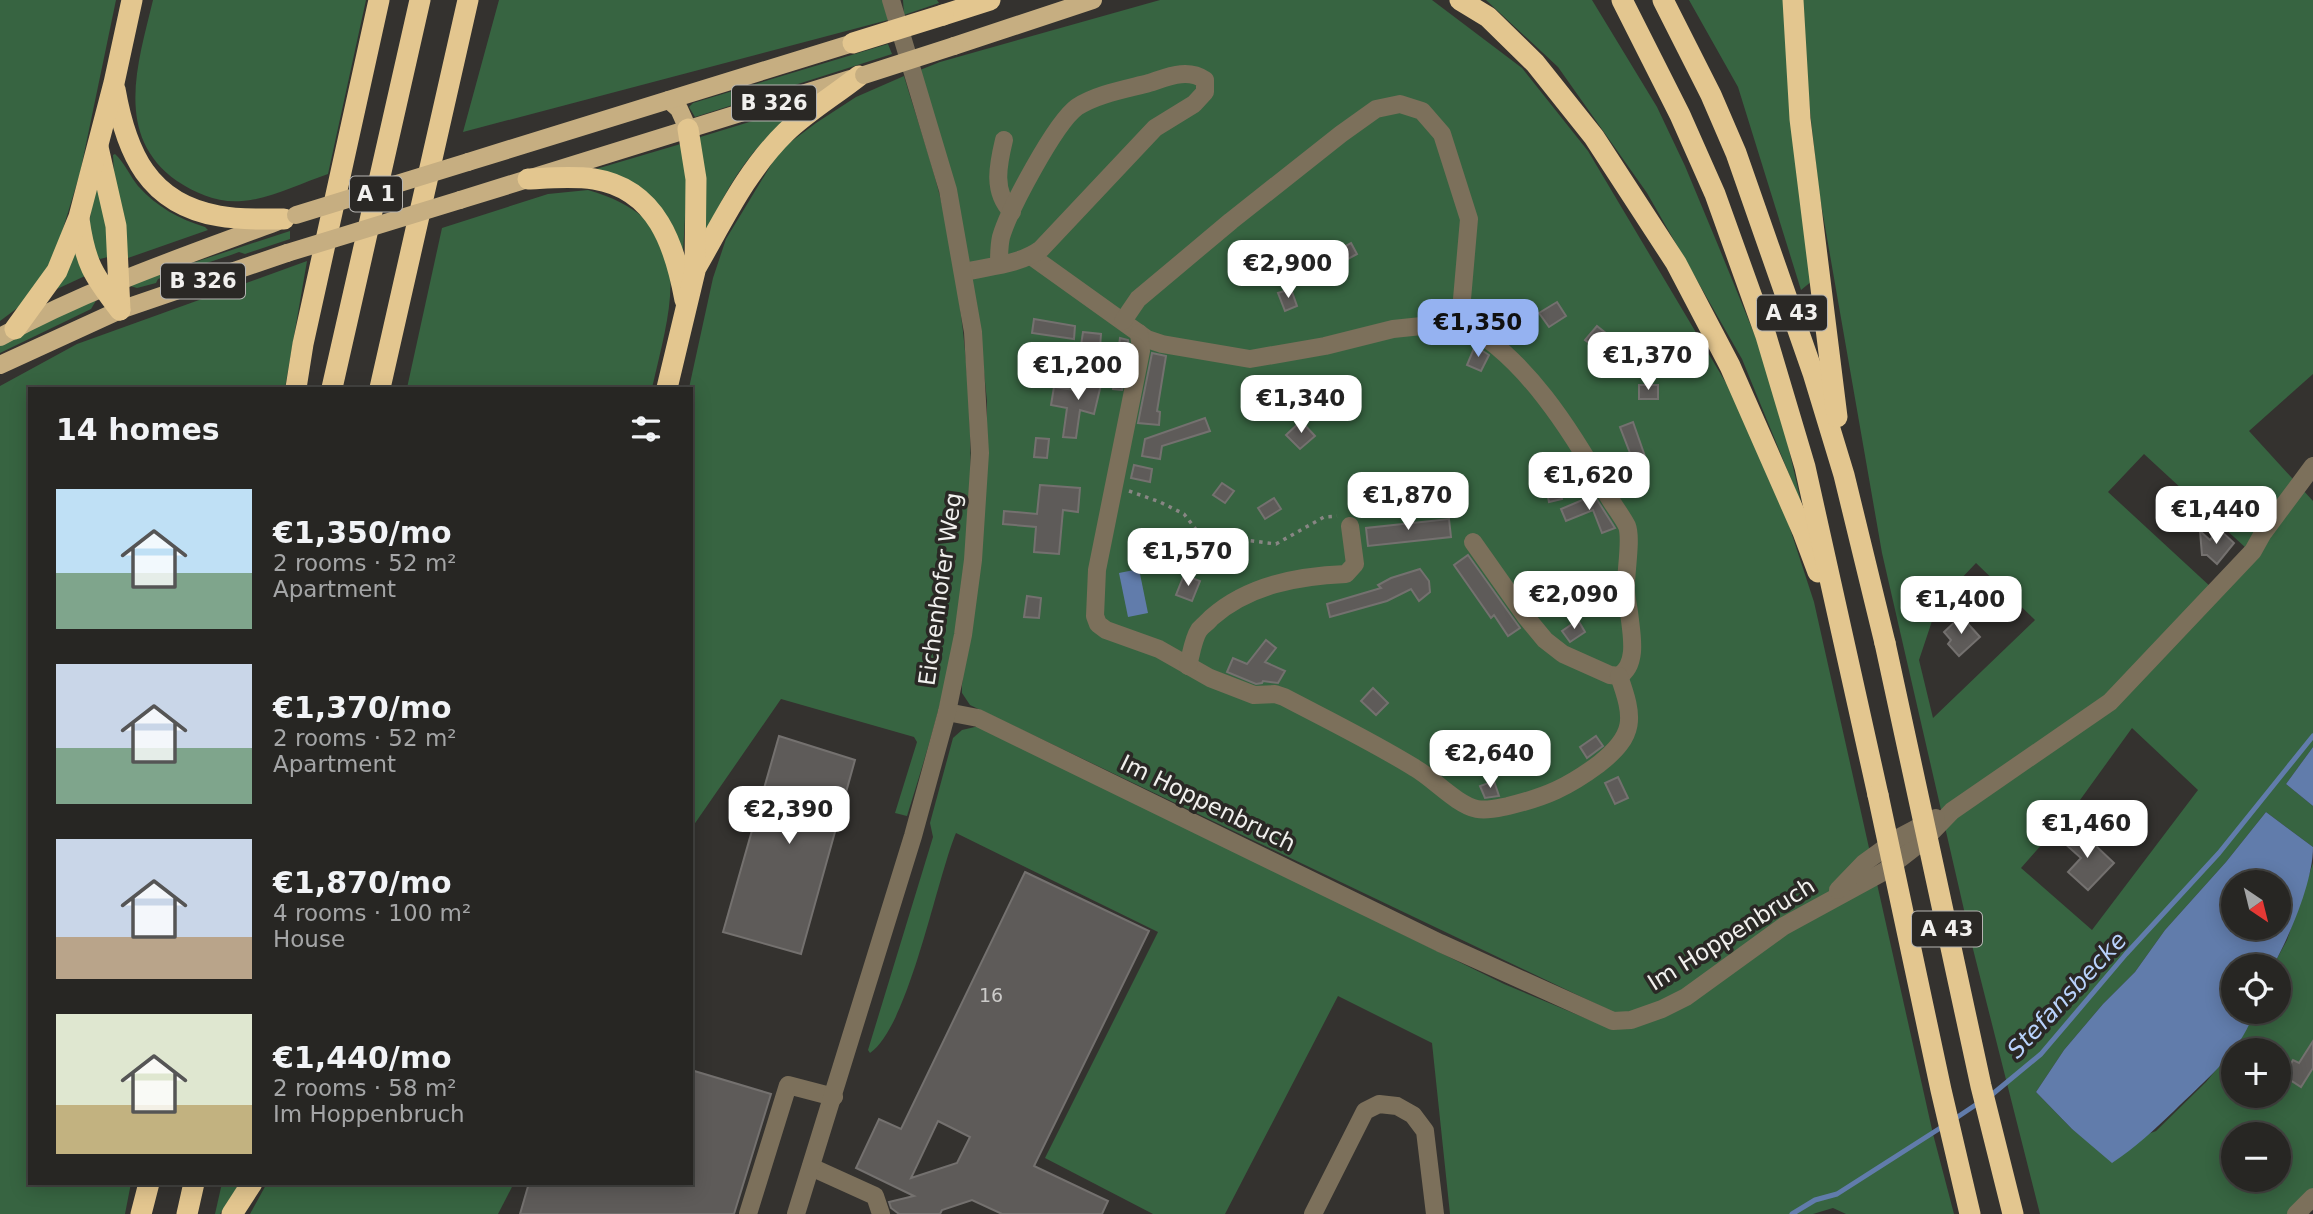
<!DOCTYPE html>
<meta charset="utf-8">
<style>
body{margin:0;font-family:"DejaVu Sans",sans-serif;background:#2f2e2b;color:#f1f3f6;height:100vh;display:flex;flex-direction:column;font-size:26px;white-space:nowrap}
*{box-sizing:border-box;margin:0}
p{font-size:23px;color:#a4a5a6}
.icon{flex:none;width:38px;height:38px;fill:none;stroke:currentColor;stroke-width:2;stroke-linecap:round;stroke-linejoin:round}
.map{position:relative;flex:1;overflow:hidden}
.side{position:absolute;left:28px;top:387px;width:665px;height:798px;display:flex;flex-direction:column;background:#272623;border-radius:0px;box-shadow:0 4px 18px #0003,0 0 0 2px #434341}
.side>*{flex:none}
.needle{width:46px;rotate:145deg}
.fabs{position:absolute;left:2221px;top:870px;display:grid;gap:14px}
.fabs a{display:grid;place-items:center;width:70px;height:70px;border-radius:50%;background:#272623;box-shadow:0 4px 18px #0003,0 0 0 2px #434341;font-size:35px}
.price{position:absolute;translate:-50% -60px;padding:0 16px;border-radius:14px;background:#fff;color:#222;font-size:23px;line-height:46px;filter:drop-shadow(0 2px 4px #0008)}
.price::after{content:'';position:absolute;left:50%;top:42px;width:21px;height:16px;margin-left:-10px;background:inherit;clip-path:polygon(0 0,100% 0,50% 100%)}
.price.current{background:#95b2f1;color:#111}
ul{padding:0;list-style:none}
li{display:flex;align-items:center;gap:21px;height:175px;padding:0 28px}
li span{display:grid;place-items:center;flex:none;width:196px;height:140px;border-radius:0px;color:#555}
li>.icon{margin-inline-start:auto}
span .icon{width:84px;height:84px;fill:#fffc;stroke-width:1}
li b{font-size:30px}
h2{display:flex;justify-content:space-between;align-items:center;height:84px;padding:0 28px;font-size:30px}
.map>svg:first-child{display:block}
</style>
<div class="map">
<svg width="2313" height="1214" viewBox="0 0 2313 1214">
<rect width="100%" height="100%" fill="#34322f"/>
<g fill="#376441" fill-rule="evenodd">
<path d="M 0,0 L 116,0 L 80,173 L 55,255 L 24,303 L 0,321 Z"/>
<path d="M 153,0 L 366,0 L 328,174 C 301,183 271,199 242,201 C 218,203 197,194 177,181 C 113,136 138,63 153,0 Z"/>
<path d="M 499,0 L 885,0 L 888,20 L 463,132 Z"/>
<path d="M 903,0 L 937,0 L 939,3 L 904,15 Z"/>
<path d="M 1160,0 L 1432,0 L 1522,68 L 1588,151 L 1729,388 L 1782,504 L 1814,602 L 1933,1134 L 1954,1214 L 1846,1214 L 1833,1208 L 1813,1214 L 1450,1214 L 1432,1043 L 1338,996 L 1225,1214 L 1153,1214 L 1045,1158 L 1158,932 L 956,833 C 936,881 909,1026 870,1053 L 868,1050 L 933,837 L 930,823 L 953,738 L 962,730 L 979,726 L 1504,984 L 1609,1028 L 1632,1029 L 1611,1011 L 970,705 L 962,693 L 962,685 L 987,454 L 987,401 L 978,314 L 920,70 L 940,62 Z"/>
<path d="M 1486,0 L 1592,0 L 1657,107 L 1685,166 L 1720,250 L 1760,348 L 1784,428 L 1802,506 L 1742,359 L 1647,193 L 1558,67 Z"/>
<path d="M 1689,0 L 1785,0 L 1812,281 L 1801,290 L 1738,87 Z"/>
<path d="M 1801,0 L 2313,0 L 2313,374 L 2249,431 L 2313,501 L 2313,747 L 2286,784 L 2313,806 L 2313,847 L 2266,812 L 2226,862 L 2165,930 L 2135,972 L 2103,1004 L 2064,1050 L 2036,1092 L 2072,1129 L 2101,1152 L 2156,1131 L 2206,1082 L 2234,1048 L 2254,1012 L 2278,1012 L 2278,966 L 2273,966 L 2287,940 L 2313,863 L 2313,1188 L 2288,1214 L 2040,1214 L 1973,949 L 1882,553 L 1819,192 L 1803,48 ZM 2144,454 L 2247,549 L 2212,588 L 2108,492 ZM 1976,563 L 2035,620 L 1933,718 L 1919,660 L 1938,603 ZM 2132,728 L 2198,790 L 2092,930 L 2021,868 L 2075,807 ZM 2233,1050 L 2278,1050 L 2278,1096 L 2233,1096 ZM 2233,1134 L 2278,1134 L 2278,1180 L 2233,1180 Z"/>
<path d="M 888,44 L 892,54 L 695,117 L 689,107 L 693,103 Z"/>
<path d="M 904,76 C 917,120 933,164 943,209 C 973,350 981,499 954,642 C 943,701 925,758 907,816 L 895,813 L 917,742 L 914,737 L 781,699 L 691,829 L 691,388 L 689,388 L 713,278 L 726,239 L 780,150 L 816,123 L 856,97 Z"/>
<path d="M 795,108 L 796,111 C 754,143 723,189 705,239 L 697,138 Z"/>
<path d="M 684,143 L 688,161 L 683,253 L 596,169 Z"/>
<path d="M 115,154 C 124,162 130,176 138,186 C 157,207 179,219 205,227 L 208,230 L 128,258 L 114,176 L 113,155 Z"/>
<path d="M 97,188 L 107,219 L 108,257 L 100,259 C 83,245 90,207 97,188 Z"/>
<path d="M 588,190 C 700,222 672,301 652,388 L 407,388 L 442,228 L 548,194 Z"/>
<path d="M 290,231 L 290,239 L 245,254 L 239,252 L 231,255 L 158,279 L 156,283 L 137,288 L 130,286 L 131,283 Z"/>
<path d="M 76,253 L 85,276 L 57,289 L 72,254 Z"/>
<path d="M 307,261 L 285,388 L 30,388 L 30,1183 L 131,1183 L 125,1214 L 0,1214 L 0,386 L 77,344 Z"/>
<path d="M 97,299 L 91,309 L 0,353 L 0,346 L 23,332 Z"/>
<path d="M 222,1183 L 240,1183 L 220,1214 L 215,1214 Z"/>
<path d="M 267,1183 L 514,1183 L 498,1214 L 250,1214 Z"/>
</g>
<g fill="#617cab" fill-rule="evenodd">
<path d="M 1139,569 L 1148,613 L 1128,617 L 1119,573 Z"/>
<path d="M 2313,747 L 2313,806 L 2286,784 Z"/>
<path d="M 2266,812 L 2313,847 C 2313,882 2290,935 2273,966 L 2233,966 L 2233,1012 L 2254,1012 C 2241,1053 2203,1082 2174,1111 C 2153,1131 2136,1147 2112,1163 L 2072,1129 L 2036,1092 L 2064,1050 L 2103,1004 L 2135,972 L 2165,930 L 2226,862 ZM 2233,882 L 2278,882 L 2278,928 L 2233,928 Z"/>
</g>
<g fill="none" stroke-linecap="round" stroke-linejoin="round">
<g stroke="#617cab" stroke-width="5">
<path d="M 1989,1097 L 2041,1054 L 2126,954 L 2219,853 L 2313,736"/>
<path d="M 1953,1120 L 1980,1102"/>
<path d="M 1792,1214 L 1815,1200 L 1837,1194 L 1945,1125"/>
</g>
</g>
<g fill="#5e5b59" stroke="#74716f" stroke-width="2" fill-rule="evenodd">
<path d="M 1351,243 L 1357,254 L 1322,273 L 1315,262 Z"/>
<path d="M 1291,289 L 1297,306 L 1285,311 L 1278,293 Z"/>
<path d="M 1557,302 L 1566,316 L 1549,327 L 1539,313 Z"/>
<path d="M 1034,319 L 1075,326 L 1074,339 L 1032,333 Z"/>
<path d="M 1597,326 L 1607,334 L 1596,348 L 1585,340 Z"/>
<path d="M 1083,332 L 1101,334 L 1100,348 L 1081,345 Z"/>
<path d="M 1120,338 L 1128,340 L 1130,351 L 1122,390 L 1113,389 Z"/>
<path d="M 1635,339 L 1636,352 L 1620,354 L 1619,340 Z"/>
<path d="M 1475,346 L 1489,355 L 1481,371 L 1467,365 Z"/>
<path d="M 1152,353 L 1166,356 L 1157,411 L 1160,412 L 1159,425 L 1138,423 Z"/>
<path d="M 1084,373 L 1103,376 L 1094,414 L 1080,410 L 1076,438 L 1063,437 L 1067,408 L 1051,405 L 1054,387 L 1082,391 Z"/>
<rect x="1639" y="385" width="19" height="14"/>
<path d="M 1205,418 L 1210,431 L 1162,446 L 1160,459 L 1142,456 L 1145,439 Z"/>
<path d="M 1301,421 L 1315,436 L 1300,449 L 1286,435 Z"/>
<path d="M 1633,422 L 1647,462 L 1635,466 L 1620,427 Z"/>
<path d="M 1036,438 L 1049,439 L 1047,458 L 1034,457 Z"/>
<path d="M 1134,465 L 1152,469 L 1150,482 L 1131,478 Z"/>
<path d="M 1558,481 L 1562,499 L 1549,502 L 1545,483 Z"/>
<path d="M 1222,483 L 1234,491 L 1225,503 L 1213,495 Z"/>
<path d="M 1040,485 L 1080,488 L 1078,512 L 1063,510 L 1059,554 L 1034,552 L 1036,527 L 1003,524 L 1004,511 L 1037,514 Z"/>
<path d="M 1594,495 L 1615,528 L 1602,533 L 1593,510 L 1566,521 L 1561,509 Z"/>
<path d="M 1274,498 L 1281,509 L 1265,519 L 1258,508 Z"/>
<path d="M 1449,519 L 1451,537 L 1368,546 L 1366,528 Z"/>
<path d="M 2219,529 L 2234,543 L 2217,564 L 2207,555 L 2202,555 L 2200,531 L 2210,540 Z"/>
<path d="M 1468,555 L 1520,628 L 1508,636 L 1494,615 L 1491,618 L 1454,565 Z"/>
<path d="M 1420,569 L 1429,581 L 1430,592 L 1419,601 L 1411,589 L 1387,601 L 1330,617 L 1327,604 L 1381,588 L 1378,585 L 1391,578 Z"/>
<path d="M 1184,575 L 1200,581 L 1192,601 L 1176,595 Z"/>
<path d="M 1550,594 L 1557,605 L 1542,615 L 1534,604 Z"/>
<path d="M 1027,596 L 1041,598 L 1039,618 L 1024,617 Z"/>
<path d="M 1961,616 L 1980,637 L 1959,656 L 1948,644 L 1951,640 L 1944,632 Z"/>
<path d="M 1578,620 L 1585,632 L 1570,642 L 1562,631 Z"/>
<path d="M 1266,640 L 1276,648 L 1265,662 L 1285,671 L 1278,683 L 1263,681 L 1262,683 L 1256,684 L 1227,672 L 1233,658 L 1247,664 Z"/>
<path d="M 1373,688 L 1388,703 L 1376,715 L 1361,701 Z"/>
<path d="M 779,736 L 855,760 L 801,954 L 723,932 Z"/>
<path d="M 1596,736 L 1603,746 L 1587,758 L 1580,747 Z"/>
<path d="M 1472,738 L 1482,749 L 1470,759 L 1461,747 Z"/>
<path d="M 1618,777 L 1628,798 L 1615,804 L 1605,783 Z"/>
<path d="M 1494,781 L 1499,796 L 1485,798 L 1480,786 Z"/>
<path d="M 2077,828 L 2114,863 L 2088,890 L 2068,872 L 2081,858 L 2063,842 Z"/>
<path d="M 1025,872 L 1149,931 L 1034,1166 L 1108,1201 L 1102,1214 L 1002,1214 L 972,1200 L 942,1210 L 940,1214 L 899,1214 L 891,1208 L 889,1202 L 914,1196 L 856,1168 L 879,1119 L 901,1129 ZM 938,1121 L 970,1137 L 957,1163 L 911,1178 Z"/>
<path d="M 2313,1041 L 2313,1068 L 2301,1087 L 2284,1076 L 2293,1060 L 2299,1063 Z"/>
<path d="M 691,1070 L 771,1094 L 734,1214 L 520,1214 L 529,1183 L 691,1183 Z"/>
</g>
<g fill="none" stroke-linecap="round" stroke-linejoin="round">
<path stroke="#888684" stroke-width="3.5" stroke-dasharray="3.5 5" stroke-linecap="butt" d="M 1129,491 L 1160,502 L 1184,514 L 1198,532 L 1221,537 L 1276,544 L 1324,517 L 1337,516"/>
<g stroke="#7c705b" stroke-width="18">
<path d="M 1004,140 C 998,165 992,192 1012,212"/>
<path d="M 1031,256 L 1147,339 L 1162,344 L 1250,359 L 1325,346 L 1393,329 L 1460,322 C 1524,354 1573,433 1607,494 C 1613,505 1622,516 1627,526 C 1632,539 1625,575 1626,590 C 1626,597 1628,605 1629,612 C 1631,632 1639,664 1619,676 L 1610,675 L 1563,654 L 1545,640 L 1526,617 L 1473,542"/>
<path d="M 964,272 C 990,266 1019,265 1041,249 L 1155,128 L 1194,104 L 1205,92 L 1205,80 C 1187,68 1168,77 1149,83 C 1126,89 1097,94 1077,107 C 1055,123 1009,210 1001,237 C 999,246 999,256 999,264"/>
<path d="M 1123,321 L 1138,299 L 1231,221 L 1341,134 L 1376,109 L 1400,104 L 1422,111 L 1442,134 L 1469,219 L 1460,322"/>
<path d="M 1139,333 L 1141,351 L 1136,376 L 1097,570 L 1095,616 L 1098,624 L 1106,630 L 1159,649 L 1210,678 L 1254,695 L 1275,694 L 1284,697 C 1328,720 1373,742 1415,768 C 1434,779 1457,805 1477,809 C 1488,811 1498,808 1508,806 C 1546,797 1568,787 1599,764 C 1636,735 1634,718 1619,676"/>
<path d="M 1188,666 C 1191,655 1193,639 1199,630 C 1202,626 1208,622 1211,618 C 1248,585 1298,576 1346,574 L 1355,564 L 1350,526"/>
<path d="M 947,712 L 978,718 L 1440,943 L 1613,1021 L 1631,1020 L 1662,1009 L 1686,997 L 1784,926 L 1883,872 L 1923,841 L 1952,811 L 2110,702 L 2253,551 L 2263,533 L 2313,466"/>
<path d="M 1838,890 L 1864,863 L 1900,837 L 1936,818"/>
<path d="M 811,1167 L 875,1196 L 881,1214"/>
<path d="M 748,1214 L 788,1085 L 834,1097"/>
<path d="M 796,1214 L 913,836 L 947,712 L 963,635 L 973,560 L 980,453 L 973,332 L 948,190 L 891,0"/>
<path d="M 1313,1214 L 1365,1111 L 1379,1104 L 1397,1106 L 1413,1115 L 1425,1131 L 1435,1214"/>
<path d="M 2296,1214 L 2313,1197"/>
</g>
<g stroke="#c6ae81" stroke-width="18">
<path d="M 954,46 L 1093,0"/>
<path d="M 669,100 L 679,109 L 688,129"/>
<path d="M 468,162 L 853,43"/>
<path d="M 460,200 L 850,79"/>
<path d="M 0,337 C 88,289 182,257 276,222"/>
<path d="M 0,365 L 120,310 L 287,253"/>
</g>
<g stroke="#e3c68f" stroke-width="21">
<path d="M 1460,0 L 1488,17 L 1535,63 L 1594,137 L 1676,263 L 1730,366 L 1803,532 L 1818,572"/>
<path d="M 1622,0 L 1680,115 L 1715,194 L 1766,336 L 1805,467 L 1878,795"/>
<path d="M 1663,0 L 1711,95 L 1736,153 L 1813,373 L 1844,475 L 1885,643"/>
<path d="M 1793,0 L 1800,119 L 1837,417"/>
<path d="M 943,15 L 990,0"/>
<path d="M 115,89 C 126,152 148,204 219,216 C 240,220 263,219 284,219"/>
<path d="M 98,147 L 116,226 L 120,310"/>
<path d="M 528,179 C 550,178 572,176 594,179 C 657,189 675,246 685,300"/>
<path d="M 79,219 C 85,263 93,275 120,310"/>
<path d="M 697,266 C 724,219 747,170 786,132 C 808,111 835,95 859,76"/>
<path d="M 15,329 L 57,271 L 79,217 L 114,83 L 132,0"/>
<path d="M 296,388 L 303,344 L 379,0"/>
<path d="M 332,388 L 420,0"/>
<path d="M 380,388 L 468,0"/>
<path d="M 667,388 L 695,271 L 696,179 L 688,129"/>
<path d="M 141,1214 L 149,1183"/>
<path d="M 187,1214 L 194,1183"/>
<path d="M 232,1214 L 252,1183"/>
</g>
<g stroke="#c6ae81" stroke-width="18">
<path d="M 864,75 L 954,46"/>
<path d="M 296,215 L 468,162"/>
<path d="M 287,253 L 460,200"/>
</g>
<g stroke="#e3c68f" stroke-width="21">
<path d="M 853,43 L 943,15"/>
<path d="M 1885,643 L 1981,1086 L 2013,1214"/>
<path d="M 1878,795 L 1941,1090 L 1970,1214"/>
</g>
</g>
<g text-anchor="middle" dominant-baseline="central" stroke-width="7" stroke-linejoin="round" paint-order="stroke">
<g font-size="19" fill="#cccbc9">
<text x="991" y="995">16</text>
</g>
<g fill="#2a2825" stroke="#b5b4b2" stroke-width="2">
<rect x="732" y="85.5" width="84" height="35" rx="5"/>
<rect x="350" y="176.5" width="52" height="35" rx="5"/>
<rect x="161" y="263.5" width="84" height="35" rx="5"/>
<rect x="1757" y="295.5" width="70" height="35" rx="5"/>
<rect x="1912" y="911.5" width="70" height="35" rx="5"/>
</g>
<g font-size="21" font-weight="bold" fill="#f1f0ee">
<text x="774" y="103">B 326</text>
<text x="376" y="194">A 1</text>
<text x="203" y="281">B 326</text>
<text x="1792" y="313">A 43</text>
<text x="1947" y="929">A 43</text>
</g>
<g font-size="23" fill="#f1f0ee" stroke="#2a2825">
<text transform="translate(940 589) rotate(-82)">Eichenhofer Weg</text>
<text transform="translate(1208 803) rotate(26)">Im Hoppenbruch</text>
<text transform="translate(1731 934) rotate(-32)">Im Hoppenbruch</text>
</g>
<g font-size="24" font-style="italic" fill="#b9d2fc" stroke="#2a2825">
<text transform="translate(2067 995) rotate(-47)">Stefansbecke</text>
</g>
</g>
</svg>
<div class="fabs">
<a><svg class="needle" viewBox="-14 -14 28 28"><path d="M0-13l5 13h-10z" fill="#e53935"/><path d="M0 13l5-13h-10z" fill="#a4a5a6"/></svg></a>
<a><svg class="icon" aria-label="locate" viewBox="0 0 24 24"><circle cx="12" cy="12" r="6"/><path d="M12 2v4M12 18v4M2 12h4M18 12h4"/></svg></a>
<a>+</a>
<a>−</a>
</div>
<b class="price" style="left:1288px;top:300px">€2,900</b>
<b class="price current" style="left:1478px;top:359px">€1,350</b>
<b class="price" style="left:1648px;top:392px">€1,370</b>
<b class="price" style="left:1078px;top:402px">€1,200</b>
<b class="price" style="left:1301px;top:435px">€1,340</b>
<b class="price" style="left:1589px;top:512px">€1,620</b>
<b class="price" style="left:1408px;top:532px">€1,870</b>
<b class="price" style="left:2216px;top:546px">€1,440</b>
<b class="price" style="left:1188px;top:588px">€1,570</b>
<b class="price" style="left:1574px;top:631px">€2,090</b>
<b class="price" style="left:1961px;top:636px">€1,400</b>
<b class="price" style="left:1490px;top:790px">€2,640</b>
<b class="price" style="left:789px;top:846px">€2,390</b>
<b class="price" style="left:2087px;top:860px">€1,460</b>
<section class="side">
<h2>14 homes<svg class="icon" aria-label="filters" viewBox="0 0 24 24"><path d="M4 7h16M4 17h16"/><circle cx="9" cy="7" r="2"/><circle cx="15" cy="17" r="2"/></svg></h2>
<ul>
<li><span style="background:linear-gradient(#bfe0f5 60%,#7fa58c 0)"><svg class="icon" aria-label="home" viewBox="0 0 24 24"><path d="M3 11l9-7 9 7M6 9v11h12V9"/></svg></span><div><b>€1,350/mo</b><p>2 rooms · 52 m²</p><p>Apartment</p></div></li>
<li><span style="background:linear-gradient(#c9d6e8 60%,#7fa58c 0)"><svg class="icon" aria-label="home" viewBox="0 0 24 24"><path d="M3 11l9-7 9 7M6 9v11h12V9"/></svg></span><div><b>€1,370/mo</b><p>2 rooms · 52 m²</p><p>Apartment</p></div></li>
<li><span style="background:linear-gradient(#c9d6e8 70%,#b9a48a 0)"><svg class="icon" aria-label="home" viewBox="0 0 24 24"><path d="M3 11l9-7 9 7M6 9v11h12V9"/></svg></span><div><b>€1,870/mo</b><p>4 rooms · 100 m²</p><p>House</p></div></li>
<li><span style="background:linear-gradient(#dfe7d0 65%,#c2b280 0)"><svg class="icon" aria-label="home" viewBox="0 0 24 24"><path d="M3 11l9-7 9 7M6 9v11h12V9"/></svg></span><div><b>€1,440/mo</b><p>2 rooms · 58 m²</p><p>Im Hoppenbruch</p></div></li>
</ul>
</section>
</div>
